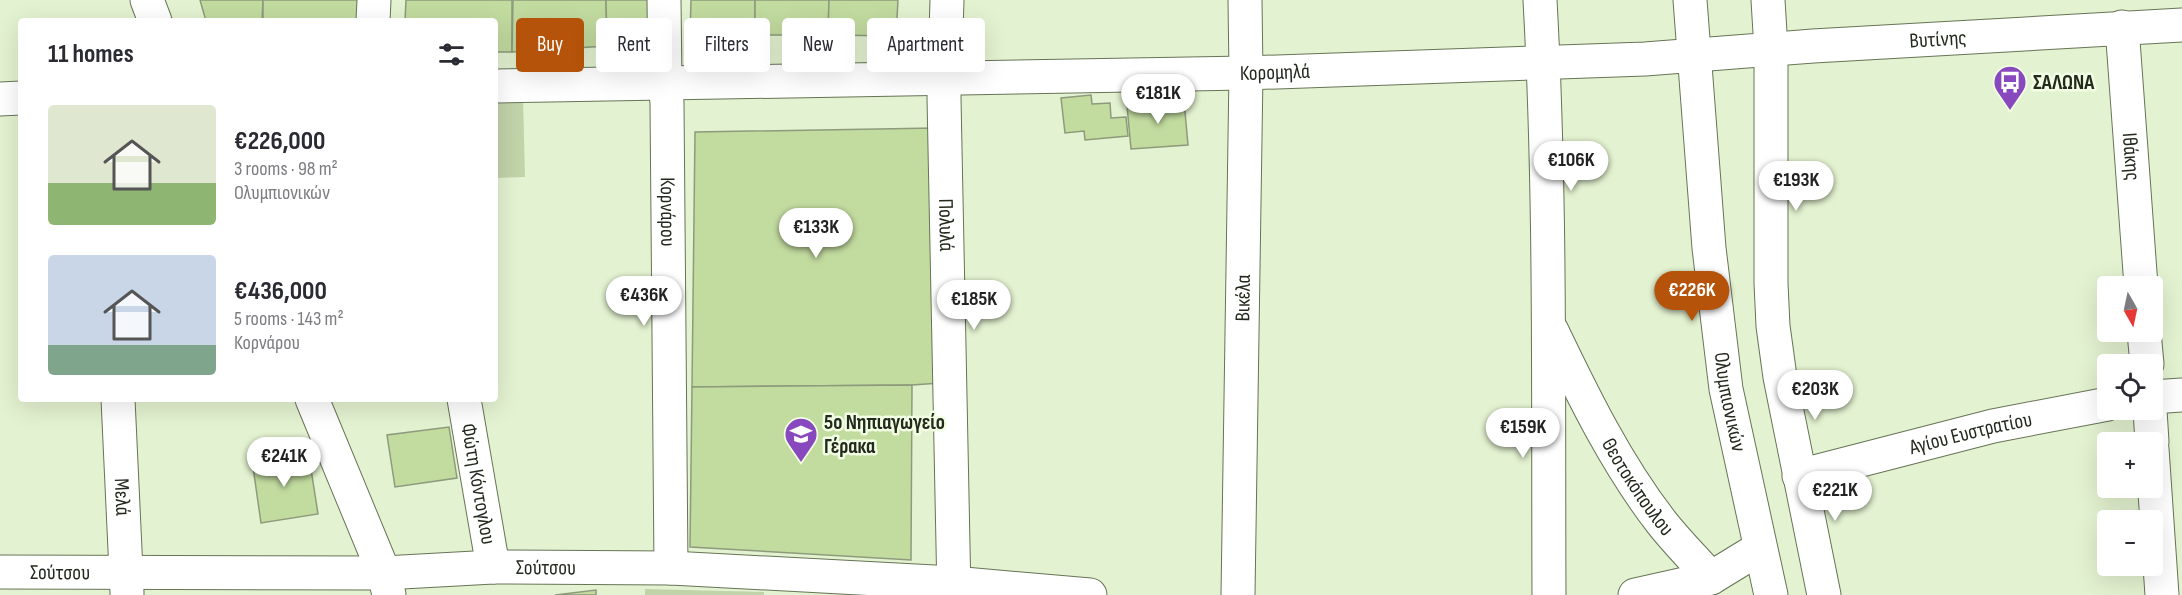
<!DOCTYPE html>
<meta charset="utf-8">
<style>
body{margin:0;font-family:"Sofia Sans Condensed",sans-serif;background:#f2f2f3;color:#2b2b33;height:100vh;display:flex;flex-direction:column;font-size:22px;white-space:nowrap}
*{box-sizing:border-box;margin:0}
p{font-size:20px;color:#7c7c81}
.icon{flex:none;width:33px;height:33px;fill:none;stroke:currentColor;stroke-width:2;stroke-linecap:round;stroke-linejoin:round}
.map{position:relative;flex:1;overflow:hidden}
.sheet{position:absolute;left:18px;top:18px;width:480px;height:384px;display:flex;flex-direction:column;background:#fff;border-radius:6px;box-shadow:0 6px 24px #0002}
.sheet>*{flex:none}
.hud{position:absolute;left:516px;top:18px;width:570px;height:54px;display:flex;gap:12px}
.needle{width:39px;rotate:171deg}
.fabs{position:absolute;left:2097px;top:276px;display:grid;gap:12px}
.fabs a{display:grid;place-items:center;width:66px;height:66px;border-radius:6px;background:#fff;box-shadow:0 6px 24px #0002;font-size:30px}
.price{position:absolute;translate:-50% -51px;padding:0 14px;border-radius:21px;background:#fff;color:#222;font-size:20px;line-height:39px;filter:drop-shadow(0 2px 3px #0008)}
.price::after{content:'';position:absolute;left:50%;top:36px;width:18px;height:14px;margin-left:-9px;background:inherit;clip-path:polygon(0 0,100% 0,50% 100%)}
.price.active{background:#b45309;color:#fff}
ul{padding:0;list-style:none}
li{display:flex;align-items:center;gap:18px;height:150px;padding:0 30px}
li span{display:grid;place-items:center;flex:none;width:168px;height:120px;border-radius:6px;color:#555}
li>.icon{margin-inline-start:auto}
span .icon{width:72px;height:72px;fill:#fffc;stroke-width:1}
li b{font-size:26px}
h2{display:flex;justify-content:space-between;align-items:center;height:72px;padding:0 30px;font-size:26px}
.tag{padding:0 21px;border-radius:6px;background:#fff;box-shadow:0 6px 24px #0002;font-size:21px;line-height:54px}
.tag.active{background:#b45309;color:#fff}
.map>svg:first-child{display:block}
</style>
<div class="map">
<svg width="2182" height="595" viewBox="0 0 2182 595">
<rect width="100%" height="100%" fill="#e3f2d0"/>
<g fill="#c1d3a9">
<path d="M 523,98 L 525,177 L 495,178 L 495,99 Z"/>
<path d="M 645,589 L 764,592 L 764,595 L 645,595 Z"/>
</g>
<g fill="#c2db9f" stroke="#8d9b7c" stroke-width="1.5">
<path d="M 200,0 L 263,0 L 262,21 L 206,21 Z"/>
<path d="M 263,0 L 370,0 L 369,21 L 263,21 Z"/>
<path d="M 406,0 L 512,0 L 512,52 L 495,52 L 495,21 L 405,21 Z"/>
<path d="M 513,0 L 606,0 L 607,46 L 512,52 Z"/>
<path d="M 606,0 L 659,0 L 660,41 L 607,45 Z"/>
<path d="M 691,0 L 755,0 L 755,35 L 690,37 Z"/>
<path d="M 755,0 L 829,0 L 828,35 L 755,35 Z"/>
<path d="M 829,0 L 898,0 L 896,36 L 828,35 Z"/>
<path d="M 1091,95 L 1092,104 L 1110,103 L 1111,118 L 1126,117 L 1128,136 L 1085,140 L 1084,131 L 1065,133 L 1061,98 Z"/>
<path d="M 1184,101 L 1188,145 L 1131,149 L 1127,106 Z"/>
<path d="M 935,128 L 940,383 L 912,385 L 692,387 L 695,132 Z"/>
<path d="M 912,385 L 911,560 L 690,547 L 692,387 Z"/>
<path d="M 449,427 L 457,478 L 395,487 L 387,435 Z"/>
<path d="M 301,453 L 304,470 L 311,469 L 318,514 L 261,523 L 252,460 Z"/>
<path d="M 596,590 L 596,595 L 555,595 Z"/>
</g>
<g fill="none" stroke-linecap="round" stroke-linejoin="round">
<defs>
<g id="minor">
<path id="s1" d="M 664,0 L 665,83 L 667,103 L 671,568"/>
<path id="s2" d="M 947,0 L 944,98 L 954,595"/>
<path d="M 1540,0 C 1551,198 1548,397 1549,595"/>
<path d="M 373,21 L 374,0"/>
<path id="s3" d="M 2122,27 L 2141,286"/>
<path d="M 0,99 L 21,98"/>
<path id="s4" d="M 1552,331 C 1584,398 1617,465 1662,523 C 1677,542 1695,560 1711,578"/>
<path d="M 2144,332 L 2147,364"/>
<path d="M 2152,397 L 2182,395"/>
<path id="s5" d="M 118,399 L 127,593"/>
<path id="s6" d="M 464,399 L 493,567"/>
<path d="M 2150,410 L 2152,442"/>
<path d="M 2152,449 L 2162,595"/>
<path id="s7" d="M 1799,476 L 1993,426 L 2108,404"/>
<path id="s8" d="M 0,572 L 384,573 L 493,567 L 671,568 L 953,583 L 1090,595"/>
<path id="s9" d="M 1238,595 L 1246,73 L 1245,0"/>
<path d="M 1635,595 L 1711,578 L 1760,548"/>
</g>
<g id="tertiary">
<path d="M 147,0 L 155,21"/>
<path id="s10" d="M 495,86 L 1246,73 L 1645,59 L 1813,46 L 2182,25"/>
<path d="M 312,399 L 384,573 L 389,595"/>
</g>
<g id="secondary">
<path id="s11" d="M 1690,0 L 1709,248 L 1726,389 L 1771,595"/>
<path d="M 1768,0 L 1771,49 L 1771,283 L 1773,326 L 1780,377 L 1824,595"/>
</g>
</defs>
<use href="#minor" stroke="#677456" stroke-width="35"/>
<use href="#tertiary" stroke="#677456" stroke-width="35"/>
<use href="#secondary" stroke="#677456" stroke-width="35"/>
<use href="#minor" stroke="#fff" stroke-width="33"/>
<use href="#tertiary" stroke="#fff" stroke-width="33"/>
<use href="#secondary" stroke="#fff" stroke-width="33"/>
</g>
<defs>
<symbol id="bus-pin" viewBox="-11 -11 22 30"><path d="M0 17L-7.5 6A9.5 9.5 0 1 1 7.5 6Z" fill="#8949be" stroke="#f2fee3"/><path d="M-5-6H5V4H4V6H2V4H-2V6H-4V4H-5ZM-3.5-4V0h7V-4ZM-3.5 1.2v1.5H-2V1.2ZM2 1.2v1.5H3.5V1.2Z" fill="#fff"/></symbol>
<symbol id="school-pin" viewBox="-11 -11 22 30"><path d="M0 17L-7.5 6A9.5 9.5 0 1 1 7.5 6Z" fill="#8949be" stroke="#f2fee3"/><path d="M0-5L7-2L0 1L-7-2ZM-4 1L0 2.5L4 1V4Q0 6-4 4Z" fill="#fff"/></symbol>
</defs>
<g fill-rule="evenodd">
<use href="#bus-pin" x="1991" y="63" width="38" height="52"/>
<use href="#school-pin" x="782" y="415" width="38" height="52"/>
</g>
<g text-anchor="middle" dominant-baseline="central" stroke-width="5" stroke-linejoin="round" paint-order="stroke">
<g font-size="21" fill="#24291d" stroke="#f2fee3">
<text stroke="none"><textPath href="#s10" startOffset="1444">Βυτίνης</textPath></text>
<text stroke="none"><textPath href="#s10" startOffset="780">Κορομηλά</textPath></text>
<text stroke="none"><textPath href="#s3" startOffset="130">Ιθάκης</textPath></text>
<text stroke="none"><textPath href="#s1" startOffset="212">Κορνάρου</textPath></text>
<text stroke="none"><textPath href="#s2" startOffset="225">Πολυλά</textPath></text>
<text stroke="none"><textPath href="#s9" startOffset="297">Βικέλα</textPath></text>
<text stroke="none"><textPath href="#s11" startOffset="404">Ολυμπιονικών</textPath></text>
<text stroke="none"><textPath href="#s7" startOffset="177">Αγίου Ευστρατίου</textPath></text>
<text stroke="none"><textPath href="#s6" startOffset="86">Φώτη Κόντογλου</textPath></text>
<text stroke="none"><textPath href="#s4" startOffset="178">Θεοτοκόπουλου</textPath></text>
<text stroke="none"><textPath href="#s5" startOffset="98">Μελά</textPath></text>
<text stroke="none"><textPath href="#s8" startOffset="546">Σούτσου</textPath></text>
<text stroke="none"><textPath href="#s8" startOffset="60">Σούτσου</textPath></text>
</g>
<g font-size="21" font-weight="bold" fill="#24291d" stroke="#f2fee3" text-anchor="start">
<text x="2033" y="82">ΣΑΛΩΝΑ</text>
<text x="824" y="422">5ο Νηπιαγωγείο<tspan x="824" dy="24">Γέρακα</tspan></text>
</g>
</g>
</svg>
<div class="fabs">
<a><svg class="needle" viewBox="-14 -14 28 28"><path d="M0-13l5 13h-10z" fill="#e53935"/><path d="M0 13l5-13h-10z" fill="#7c7c81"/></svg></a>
<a><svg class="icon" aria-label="locate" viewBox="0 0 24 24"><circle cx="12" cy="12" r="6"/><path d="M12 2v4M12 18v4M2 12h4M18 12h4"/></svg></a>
<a>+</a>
<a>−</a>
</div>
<b class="price" style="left:1158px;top:125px">€181K</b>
<b class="price" style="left:1571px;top:192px">€106K</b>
<b class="price" style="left:1796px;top:212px">€193K</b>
<b class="price" style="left:816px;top:259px">€133K</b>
<b class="price active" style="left:1692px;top:322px">€226K</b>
<b class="price" style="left:644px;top:327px">€436K</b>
<b class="price" style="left:974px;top:331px">€185K</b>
<b class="price" style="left:1815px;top:421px">€203K</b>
<b class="price" style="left:1523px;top:459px">€159K</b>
<b class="price" style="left:284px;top:488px">€241K</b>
<b class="price" style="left:1835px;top:522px">€221K</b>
<div class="hud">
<a class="tag active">Buy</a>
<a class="tag">Rent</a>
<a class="tag">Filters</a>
<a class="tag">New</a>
<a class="tag">Apartment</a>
</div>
<section class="sheet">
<h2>11 homes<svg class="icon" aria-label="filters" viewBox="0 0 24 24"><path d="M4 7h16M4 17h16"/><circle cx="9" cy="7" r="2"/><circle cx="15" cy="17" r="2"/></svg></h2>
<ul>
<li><span style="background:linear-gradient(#dfe7d0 65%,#8fb573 0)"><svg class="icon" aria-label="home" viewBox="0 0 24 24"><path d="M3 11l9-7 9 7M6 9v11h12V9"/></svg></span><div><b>€226,000</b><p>3 rooms · 98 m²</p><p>Ολυμπιονικών</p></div></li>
<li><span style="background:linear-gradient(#c9d6e8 75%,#7fa58c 0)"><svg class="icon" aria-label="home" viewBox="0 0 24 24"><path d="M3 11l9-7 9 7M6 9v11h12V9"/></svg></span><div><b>€436,000</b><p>5 rooms · 143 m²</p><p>Κορνάρου</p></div></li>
</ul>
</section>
</div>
